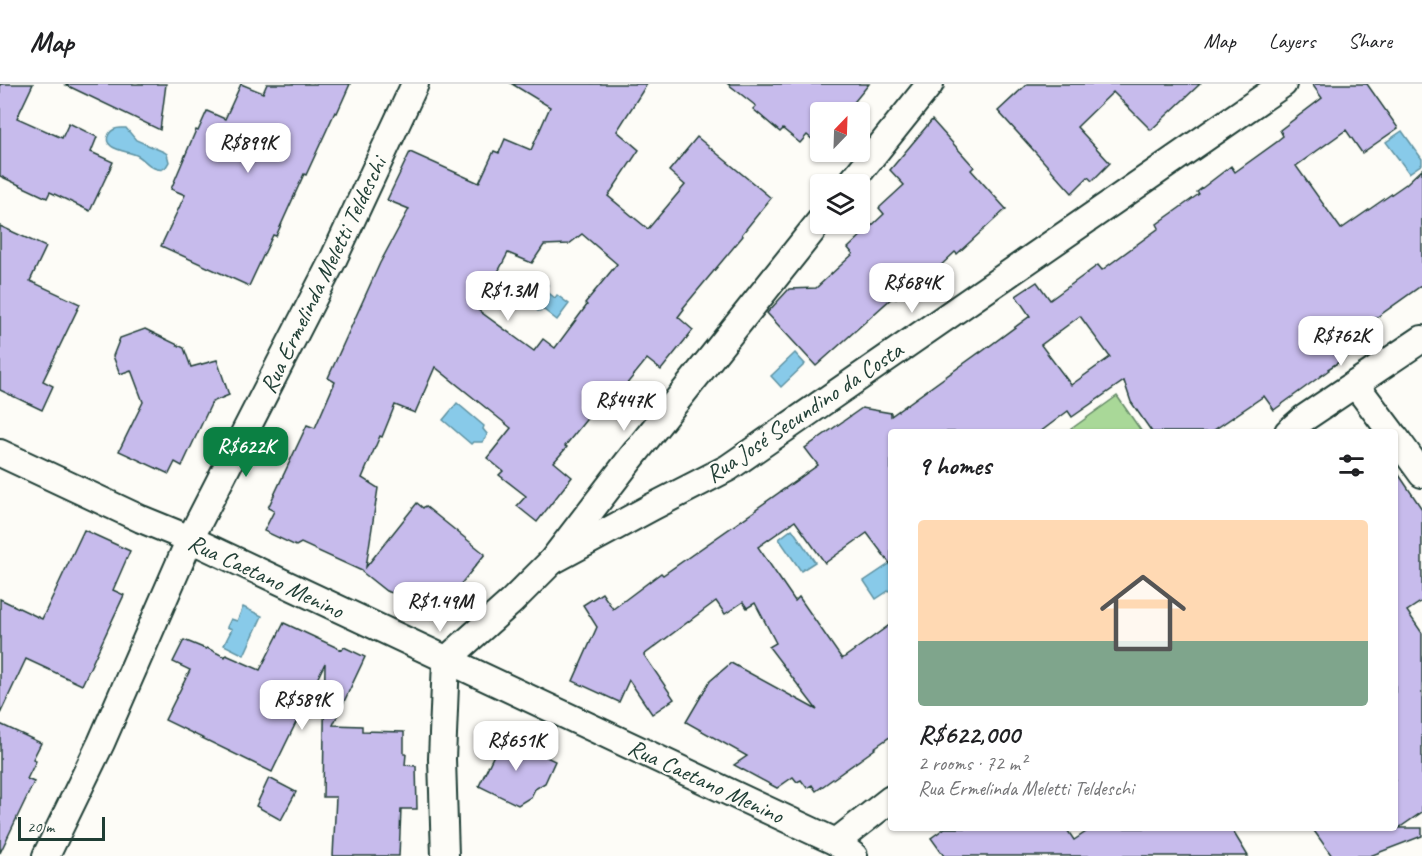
<!DOCTYPE html>
<meta charset="utf-8">
<style>
body{margin:0;font-family:Caveat,sans-serif;background:#f6f6f6;color:#202124;height:100vh;display:flex;flex-direction:column;font-size:22px;white-space:nowrap}
*{box-sizing:border-box;margin:0}
p{font-size:20px;color:#757577}
.icon{flex:none;width:33px;height:33px;fill:none;stroke:currentColor;stroke-width:2;stroke-linecap:round;stroke-linejoin:round}
.map{position:relative;flex:1;overflow:hidden}
.panel{position:absolute;left:888px;top:345px;width:510px;height:402px;display:flex;flex-direction:column;background:#fff;border-radius:6px;box-shadow:0 2px 4px #0004}
.panel>*{flex:none}
.needle{width:39px;rotate:23deg}
.tools{position:absolute;left:810px;top:18px;display:grid;gap:12px}
.tools a{display:grid;place-items:center;width:60px;height:60px;border-radius:6px;background:#fff;box-shadow:0 2px 4px #0004;font-size:30px}
.scale{position:absolute;left:18px;bottom:15px;width:87px;box-sizing:border-box;padding-left:6px;border:3px solid #1f3d34;border-top:0;font-size:16px;line-height:21px;white-space:nowrap;color:#1f3d34;-webkit-text-stroke:4px #fdfcf7;paint-order:stroke}
.price{position:absolute;translate:-50% -51px;padding:0 14px;border-radius:12px;background:#fff;color:#222;font-size:20px;line-height:39px;filter:drop-shadow(0 2px 3px #0008)}
.price::after{content:'';position:absolute;left:50%;top:36px;width:18px;height:14px;margin-left:-9px;background:inherit;clip-path:polygon(0 0,100% 0,50% 100%)}
.price.selected{background:#0b8043;color:#fff}
ul{padding:0;list-style:none}
li{display:grid;align-content:center;gap:12px;height:318px;padding:0 30px}
li span{display:grid;place-items:center;height:186px;border-radius:6px;color:#555}
li>.icon{margin-inline-start:auto}
span .icon{width:108px;height:108px;fill:#fffc;stroke-width:1}
li b{font-size:26px}
h2{display:flex;justify-content:space-between;align-items:center;height:72px;padding:0 30px;font-size:26px}
header{display:flex;align-items:center;gap:36px;box-sizing:border-box;height:84px;padding:0 30px;background:#fff;border-bottom:2px solid #e0e0e0}
header strong{font-size:28px}
nav{display:flex;gap:33px;margin-inline-start:auto;font-size:21px}
.map>svg:first-child{display:block}
</style>
<header>
<strong>Map</strong>
<nav><a>Map</a><a>Layers</a><a>Share</a></nav>
</header>
<div class="map">
<svg width="1422" height="772" viewBox="0 0 1422 772">
<rect width="100%" height="100%" fill="#fdfcf7"/>
<filter id="ink" filterUnits="userSpaceOnUse"><feTurbulence type="fractalNoise" baseFrequency=".0167" numOctaves="2"/><feDisplacementMap in="SourceGraphic" scale="12" xChannelSelector="R" yChannelSelector="G"/><feConvolveMatrix kernelMatrix="1 2 1 2 8 2 1 2 1" color-interpolation-filters="sRGB"/></filter>
<g filter="url(#ink)">
<path fill="#a9d898" stroke="#648a66" stroke-width="1.5" d="M 1117,312 L 1142,348 L 1067,348 Z"/>
<g fill="#88cae9" stroke="#5e92a1" stroke-width="1.5">
<path d="M 121,44 L 126,44 L 136,56 L 164,68 L 167,70 L 169,78 L 166,83 C 163,85 162,86 157,85 C 150,84 144,75 138,72 C 130,67 100,66 109,50 C 112,45 116,44 121,44 Z"/>
<path d="M 1402,47 L 1422,75 L 1422,80 L 1409,89 L 1386,58 Z"/>
<path d="M 538,192 L 548,201 L 545,206 L 555,214 L 557,211 L 569,220 L 557,236 L 544,226 L 538,227 L 521,214 Z"/>
<path d="M 795,269 L 805,280 L 781,303 L 771,292 Z"/>
<path d="M 457,319 L 484,342 L 483,345 L 487,350 L 486,354 L 482,358 L 473,358 L 471,360 L 443,336 Z"/>
<path d="M 792,445 L 815,478 L 801,487 L 779,455 Z"/>
<path d="M 891,479 L 891,505 L 876,515 L 864,497 Z"/>
<path d="M 243,523 L 262,532 L 244,571 L 224,561 L 232,545 L 227,543 L 231,535 L 237,537 Z"/>
</g>
<g fill="#c7bbec" stroke="#1f3d34" stroke-width="1.5" fill-rule="evenodd">
<path d="M 0,0 L 33,0 L 17,34 L 62,54 L 69,39 L 97,53 L 91,68 L 113,78 L 90,127 L 50,108 L 47,114 L 0,92 Z"/>
<path d="M 64,0 L 166,0 L 160,46 Z"/>
<path d="M 241,0 L 263,9 L 267,0 L 350,0 L 337,29 L 335,28 L 306,91 L 304,90 L 276,152 L 273,151 L 249,202 L 161,162 L 185,111 L 171,105 L 196,46 L 198,47 L 207,27 L 225,35 Z"/>
<path d="M 512,0 L 647,0 L 617,47 L 639,66 L 608,112 L 648,145 L 685,101 L 669,87 L 697,53 L 771,114 L 742,150 L 743,152 L 683,224 L 684,225 L 678,233 L 693,246 L 661,286 L 647,275 L 617,312 L 606,311 L 565,362 L 567,363 L 554,378 L 572,393 L 537,438 L 517,422 L 526,412 L 499,391 L 503,387 L 487,374 L 511,344 L 435,283 L 415,329 L 395,321 L 382,353 L 380,352 L 362,394 L 378,404 L 366,483 L 417,419 L 423,424 L 425,422 L 485,470 L 448,516 L 438,519 L 426,519 L 386,507 L 362,488 L 362,487 L 301,459 L 296,462 L 264,447 L 274,427 L 268,424 L 307,341 L 315,344 L 335,298 L 328,294 L 380,179 L 409,125 L 387,116 L 410,68 L 479,99 L 494,67 L 499,69 L 505,55 L 531,66 L 550,23 ZM 582,150 L 617,180 L 585,219 L 587,221 L 555,264 L 543,255 L 534,267 L 478,226 L 508,169 L 532,179 L 544,161 L 569,160 Z"/>
<path d="M 728,0 L 869,0 L 846,28 L 820,28 L 820,62 L 807,51 L 800,59 L 783,45 L 780,48 L 753,25 L 756,22 Z"/>
<path d="M 1027,0 L 1200,0 L 1151,46 L 1113,8 L 1077,43 L 1110,79 L 1092,97 L 1088,93 L 1072,109 L 998,27 Z"/>
<path d="M 1312,0 L 1367,0 L 1398,44 L 1362,69 L 1346,46 L 1296,82 L 1341,145 L 1406,100 L 1422,85 L 1422,201 L 1355,249 L 1364,262 L 1328,285 L 1329,286 L 1274,326 L 1264,312 L 1211,348 L 1152,348 L 1131,318 L 1124,297 L 1072,333 L 1068,327 L 1040,348 L 891,348 L 891,481 L 867,449 L 825,479 L 795,437 L 758,463 L 795,517 L 799,513 L 842,575 L 891,540 L 891,652 L 874,664 L 875,665 L 816,707 L 812,701 L 807,704 L 801,696 L 797,698 L 793,693 L 777,704 L 734,681 L 747,672 L 686,638 L 710,597 L 731,579 L 817,626 L 769,563 L 776,559 L 755,519 L 747,524 L 743,518 L 725,530 L 716,517 L 644,571 L 674,615 L 652,630 L 629,596 L 619,618 L 573,597 L 597,543 L 583,521 L 602,509 L 613,525 L 661,489 L 663,491 L 756,426 L 756,425 L 818,381 L 805,364 L 862,324 L 891,329 L 891,332 L 980,268 L 980,269 L 1030,232 L 1016,212 L 1037,198 L 1050,216 L 1098,181 L 1102,186 L 1159,144 L 1157,140 L 1199,110 L 1197,108 L 1231,82 L 1235,88 L 1278,57 L 1278,56 L 1283,52 L 1280,46 L 1322,14 ZM 1080,232 L 1110,273 L 1071,301 L 1041,261 Z"/>
<path d="M 932,36 L 974,83 L 971,86 L 1006,125 L 957,170 L 955,168 L 936,186 L 932,182 L 896,215 L 893,213 L 816,282 L 767,229 L 789,205 L 816,204 L 853,170 L 848,164 L 884,130 L 879,124 L 904,101 L 890,86 Z"/>
<path d="M 0,142 L 46,163 L 30,197 L 80,220 L 43,297 L 53,302 L 42,326 L 0,306 Z"/>
<path d="M 145,245 L 184,264 L 191,283 L 217,276 L 229,311 L 212,318 L 182,382 L 175,378 L 169,390 L 119,367 L 143,318 L 131,286 L 120,290 L 113,272 L 120,254 Z"/>
<path d="M 1395,385 L 1422,425 L 1422,517 L 1407,527 L 1422,549 L 1422,728 L 1399,744 L 1422,744 L 1422,752 L 1370,772 L 1332,772 L 1312,744 L 1395,744 Z"/>
<path d="M 84,446 L 130,467 L 113,506 L 124,511 L 82,601 L 26,575 L 0,630 L 0,515 L 42,535 Z"/>
<path d="M 284,539 L 342,566 L 344,563 L 365,573 L 333,641 L 362,642 L 362,647 L 404,648 L 404,670 L 406,670 L 405,681 L 416,682 L 417,725 L 401,725 L 399,772 L 333,772 L 336,713 L 323,713 L 325,579 L 272,688 L 165,636 L 190,586 L 173,578 L 184,556 L 206,565 L 207,564 L 225,573 L 226,571 L 260,586 Z"/>
<path d="M 0,640 L 41,659 L 33,675 L 36,677 L 27,695 L 34,698 L 0,769 Z"/>
<path d="M 503,652 L 555,677 L 545,699 L 535,705 L 531,713 L 518,721 L 479,702 Z"/>
<path d="M 269,694 L 296,708 L 281,736 L 256,722 Z"/>
<path d="M 945,744 L 1066,744 L 1074,756 L 1092,744 L 1231,744 L 1248,772 L 944,772 L 931,754 Z"/>
</g>
<g fill="none" stroke-linecap="round" stroke-linejoin="round">
<defs>
<g id="minor">
<path d="M 850,100 L 930,0"/>
<path d="M 1355,300 L 1391,348"/>
<path d="M 1288,348 L 1303,335 L 1422,255"/>
<path d="M 1395,353 L 1422,390"/>
<path d="M 0,369 L 141,435 L 190,455 L 763,724 L 836,758 L 854,772"/>
<path d="M 552,477 L 652,423 L 728,384 L 1283,0"/>
<path d="M 836,758 L 891,715"/>
<path d="M 46,772 L 101,659 L 190,455 L 332,178 L 415,0"/>
<path d="M 445,772 L 442,675 L 446,576 L 511,518 L 552,477 L 628,378 L 820,137"/>
</g>
</defs>
<use href="#minor" stroke="#1f3d34" stroke-width="30"/>
<use href="#minor" stroke="#fdfcf7" stroke-width="26"/>
</g>
</g>
<g text-anchor="middle" dominant-baseline="central" stroke-width="4.5" stroke-linejoin="round" paint-order="stroke">
<g font-size="24" fill="#1f3d34" stroke="#fdfcf7">
<text transform="translate(323 191) rotate(-64)">Rua Ermelinda Meletti Teldeschi</text>
<text transform="translate(804 328) rotate(-34)">Rua José Secundino da Costa</text>
<text transform="translate(266 492) rotate(25)">Rua Caetano Menino</text>
<text transform="translate(706 697) rotate(25)">Rua Caetano Menino</text>
</g>
</g>
</svg>
<div class="tools">
<a><svg class="needle" viewBox="-14 -14 28 28"><path d="M0-13l5 13h-10z" fill="#e53935"/><path d="M0 13l5-13h-10z" fill="#757577"/></svg></a>
<a><svg class="icon" aria-label="layers" viewBox="0 0 24 24"><path d="M12 4l9 5-9 5-9-5zM3 14l9 5 9-5"/></svg></a>
</div>
<div class="scale">20 m</div>
<b class="price" style="left:248px;top:90px">R$899K</b>
<b class="price" style="left:912px;top:230px">R$684K</b>
<b class="price" style="left:508px;top:238px">R$1.3M</b>
<b class="price" style="left:1341px;top:283px">R$762K</b>
<b class="price" style="left:624px;top:348px">R$447K</b>
<b class="price selected" style="left:246px;top:394px">R$622K</b>
<b class="price" style="left:440px;top:549px">R$1.49M</b>
<b class="price" style="left:302px;top:647px">R$589K</b>
<b class="price" style="left:516px;top:688px">R$651K</b>
<section class="panel">
<h2>9 homes<svg class="icon" aria-label="filters" viewBox="0 0 24 24"><path d="M4 7h16M4 17h16"/><circle cx="9" cy="7" r="2"/><circle cx="15" cy="17" r="2"/></svg></h2>
<ul>
<li><span style="background:linear-gradient(#ffd9b3 65%,#7fa58c 0)"><svg class="icon" aria-label="home" viewBox="0 0 24 24"><path d="M3 11l9-7 9 7M6 9v11h12V9"/></svg></span><div><b>R$622,000</b><p>2 rooms · 72 m²</p><p>Rua Ermelinda Meletti Teldeschi</p></div></li>
</ul>
</section>
</div>
